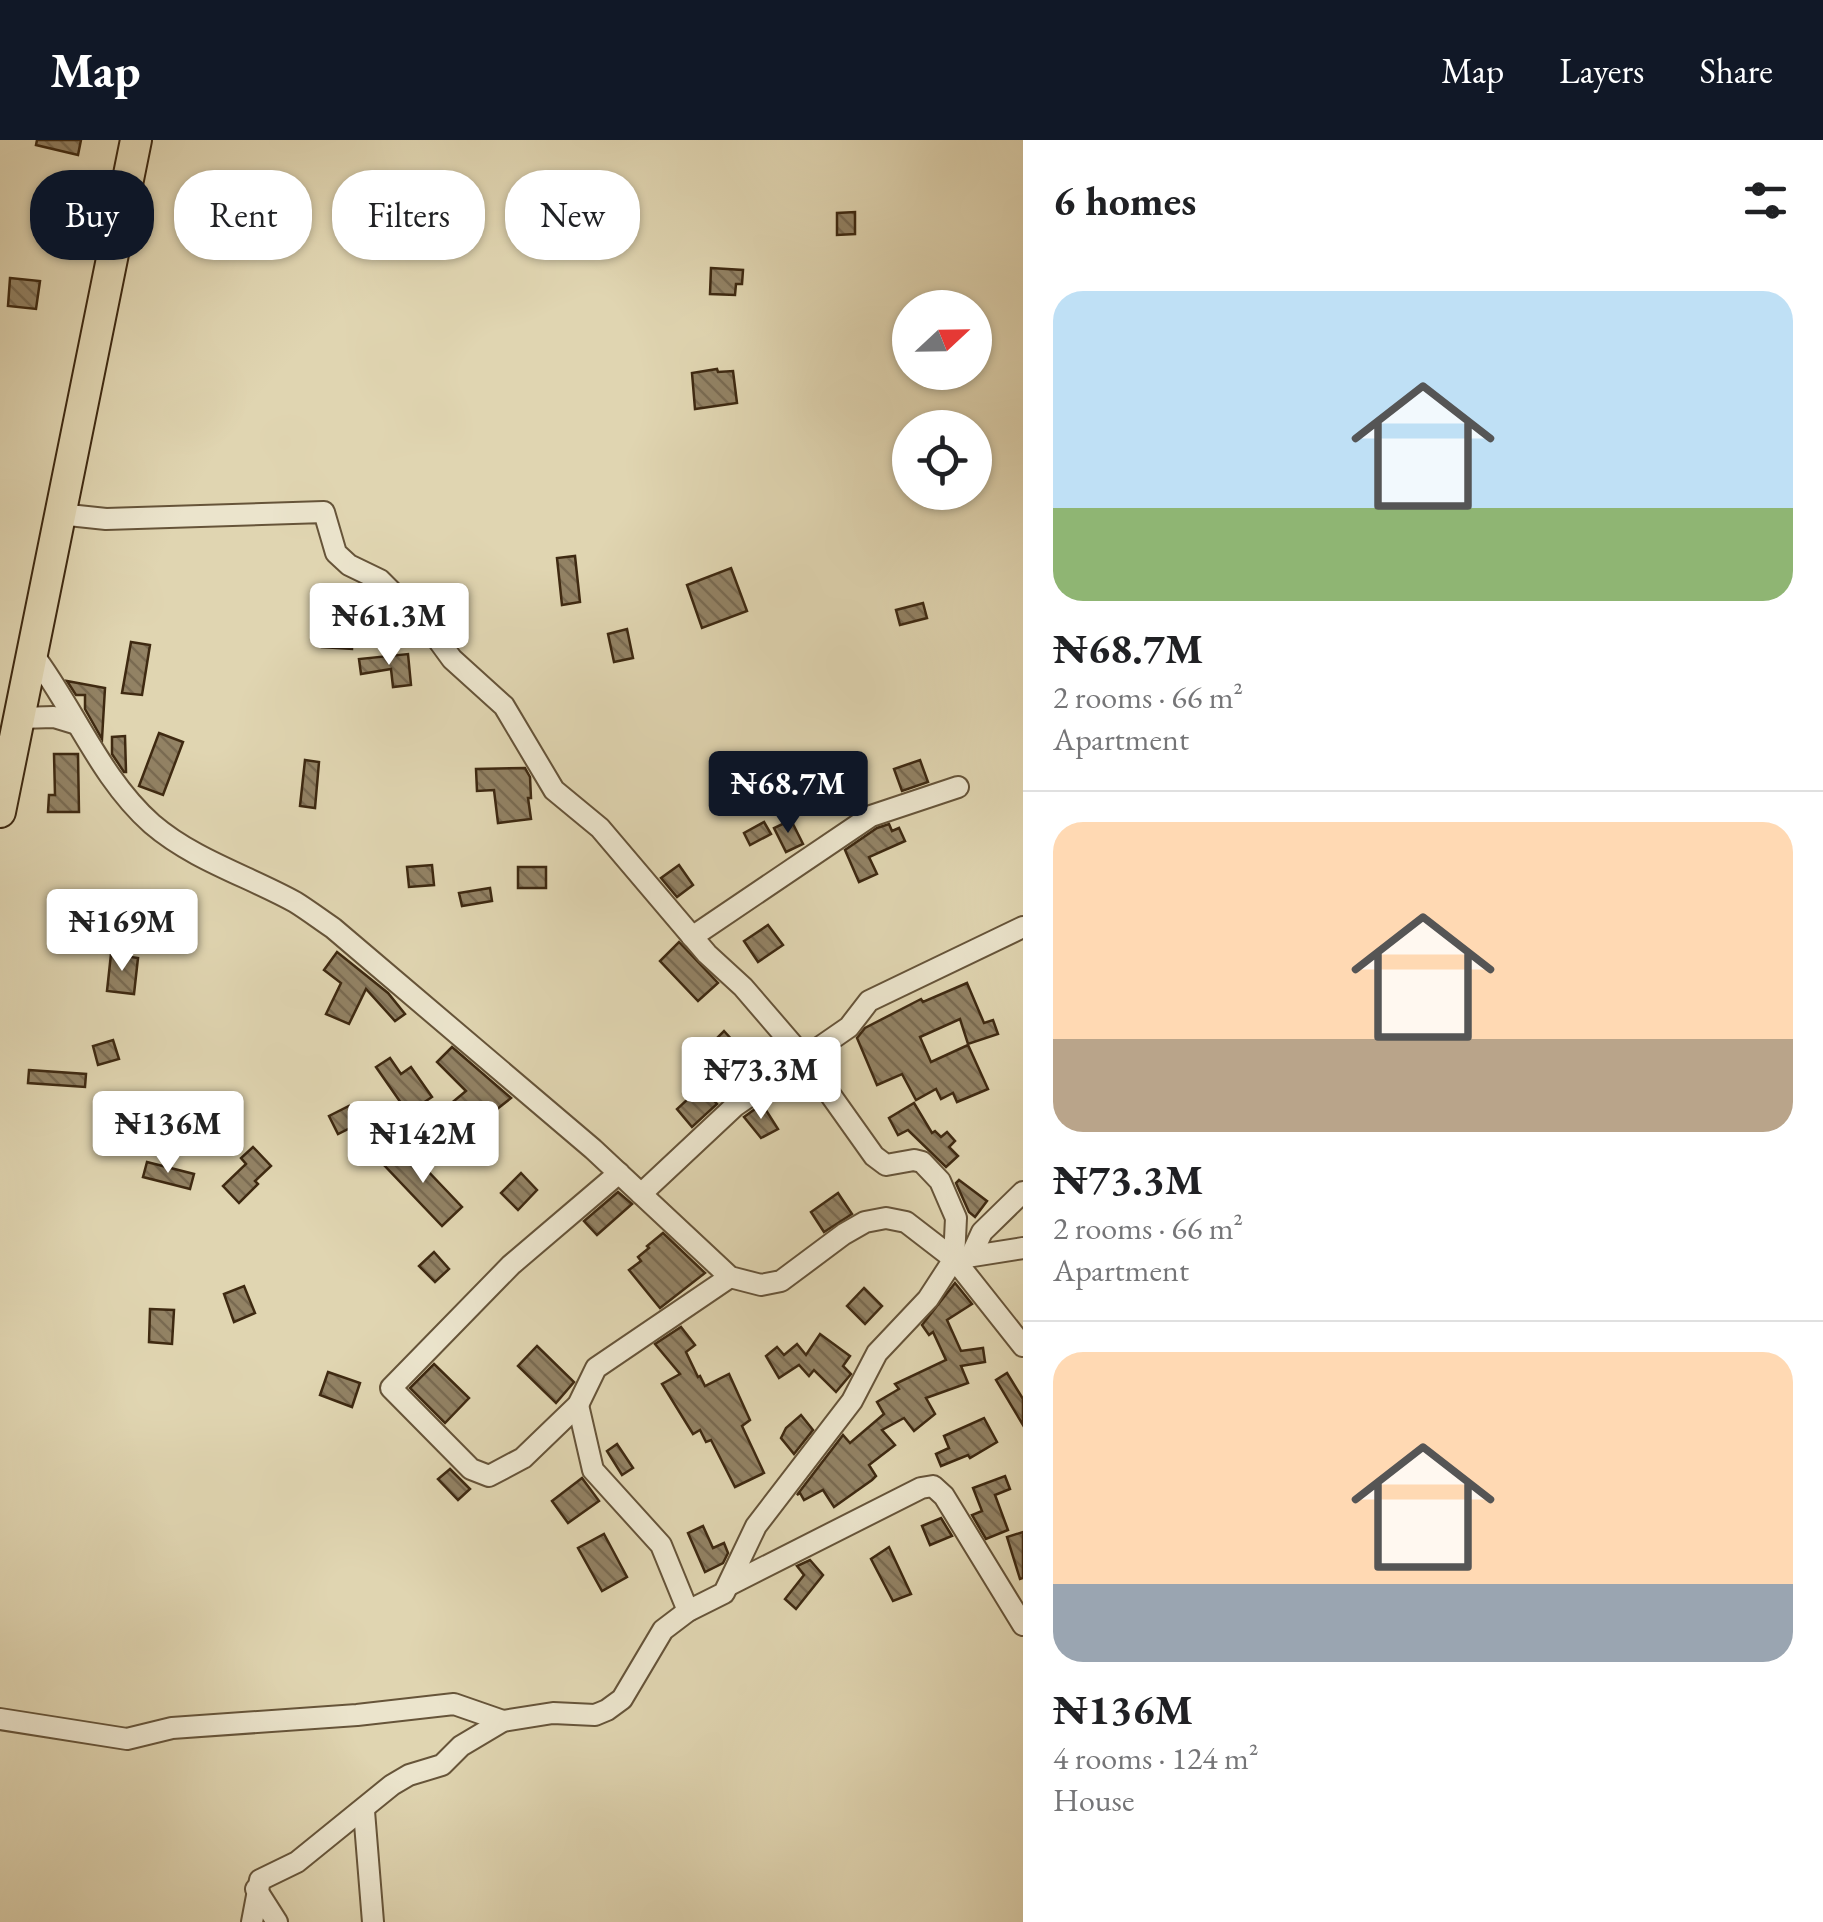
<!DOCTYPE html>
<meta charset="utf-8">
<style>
body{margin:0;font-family:"EB Garamond",serif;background:#f6f6f6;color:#202124;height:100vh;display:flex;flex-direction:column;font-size:38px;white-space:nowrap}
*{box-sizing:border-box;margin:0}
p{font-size:32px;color:#757577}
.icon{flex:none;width:55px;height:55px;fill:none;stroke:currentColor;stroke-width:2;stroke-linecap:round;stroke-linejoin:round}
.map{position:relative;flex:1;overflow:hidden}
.drawer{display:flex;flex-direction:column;background:#fff;width:800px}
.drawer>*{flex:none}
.top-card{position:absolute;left:30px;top:30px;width:842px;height:90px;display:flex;gap:20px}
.needle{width:65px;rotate:68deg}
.tools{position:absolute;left:892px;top:150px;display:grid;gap:20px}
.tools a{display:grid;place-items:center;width:100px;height:100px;border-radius:50%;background:#fff;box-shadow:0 2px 8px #0004;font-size:50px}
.price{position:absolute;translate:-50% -85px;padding:0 22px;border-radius:10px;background:#fff;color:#222;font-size:32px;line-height:65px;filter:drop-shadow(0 2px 5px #0008)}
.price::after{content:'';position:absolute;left:50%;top:60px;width:30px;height:22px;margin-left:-15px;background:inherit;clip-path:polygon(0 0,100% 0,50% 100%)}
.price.selected{background:#111827;color:#fff}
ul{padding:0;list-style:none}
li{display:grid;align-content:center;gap:20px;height:530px;padding:0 30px}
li+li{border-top:2px solid #e0e0e0}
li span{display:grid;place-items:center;height:310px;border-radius:30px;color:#555}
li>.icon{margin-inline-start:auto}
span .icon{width:180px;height:180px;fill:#fffc;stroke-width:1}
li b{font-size:42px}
h2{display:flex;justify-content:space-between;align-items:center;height:120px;padding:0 30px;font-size:42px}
.chip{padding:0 35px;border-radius:40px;background:#fff;box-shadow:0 2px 8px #0004;font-size:35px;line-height:90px}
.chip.selected{background:#111827;color:#fff}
header{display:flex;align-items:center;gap:60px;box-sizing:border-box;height:140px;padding:0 50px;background:#111827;color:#fff}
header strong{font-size:48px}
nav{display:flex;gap:55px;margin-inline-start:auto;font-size:35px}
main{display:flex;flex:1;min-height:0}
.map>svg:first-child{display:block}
</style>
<header>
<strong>Map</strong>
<nav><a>Map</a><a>Layers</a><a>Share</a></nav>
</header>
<main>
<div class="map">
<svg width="1023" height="1782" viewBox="0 0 1023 1782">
<defs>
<pattern id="building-back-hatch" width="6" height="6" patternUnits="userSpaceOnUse" patternTransform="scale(2.5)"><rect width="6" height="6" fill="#928264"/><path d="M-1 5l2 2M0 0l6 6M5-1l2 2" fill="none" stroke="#796a51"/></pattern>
</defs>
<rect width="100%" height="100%" fill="#e0d5b1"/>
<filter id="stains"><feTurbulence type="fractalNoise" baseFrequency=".002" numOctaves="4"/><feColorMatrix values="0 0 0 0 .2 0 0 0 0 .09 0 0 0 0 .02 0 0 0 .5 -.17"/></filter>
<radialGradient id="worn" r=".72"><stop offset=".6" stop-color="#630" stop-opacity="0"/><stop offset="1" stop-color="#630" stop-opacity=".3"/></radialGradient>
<g fill="url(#building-back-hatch)" stroke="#3e2911" stroke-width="2.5">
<path d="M 37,0 L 81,0 L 78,15 L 36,5 Z"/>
<path d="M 429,43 L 441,43 L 442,75 L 460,72 L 462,92 L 441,95 L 444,106 L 421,111 L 420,107 L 395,113 L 396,77 L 422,75 L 422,63 L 429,63 Z"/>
<path d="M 855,72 L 855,94 L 837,95 L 837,73 Z"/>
<path d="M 711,128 L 743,130 L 742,144 L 736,144 L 735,155 L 710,154 Z"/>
<path d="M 10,138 L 40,141 L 36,169 L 8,166 Z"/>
<path d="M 717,229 L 718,232 L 733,231 L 737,263 L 695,269 L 692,233 Z"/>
<path d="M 575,416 L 580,462 L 562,465 L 557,418 Z"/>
<path d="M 731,428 L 747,471 L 702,488 L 687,445 Z"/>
<path d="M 923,463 L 927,478 L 900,485 L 896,470 Z"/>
<path d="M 323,486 L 353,487 L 352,509 L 322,507 Z"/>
<path d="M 627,489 L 633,518 L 614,522 L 608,494 Z"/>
<path d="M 131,502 L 150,505 L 142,555 L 122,553 Z"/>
<path d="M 408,514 L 411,545 L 393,547 L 391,529 L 361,534 L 359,519 Z"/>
<path d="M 67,541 L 105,548 L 102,599 L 85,569 L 85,555 L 76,555 Z"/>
<path d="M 159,593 L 183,602 L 163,655 L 139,646 Z"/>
<path d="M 125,596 L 126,632 L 124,632 L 112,614 L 112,597 Z"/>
<path d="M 54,614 L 78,614 L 79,672 L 48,672 L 49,655 L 55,655 Z"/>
<path d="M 305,620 L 319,622 L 315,668 L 300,666 Z"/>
<path d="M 920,620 L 928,642 L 902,651 L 894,629 Z"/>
<path d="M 525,628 L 530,637 L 531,658 L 528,658 L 531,679 L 498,683 L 494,650 L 477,651 L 476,629 Z"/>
<path d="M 791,680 L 803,704 L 786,712 L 774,688 Z"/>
<path d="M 764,682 L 771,694 L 750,705 L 744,693 Z"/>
<path d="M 889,684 L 892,691 L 899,688 L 905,701 L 869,717 L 877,734 L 859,742 L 845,710 L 877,688 Z"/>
<path d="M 432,725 L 434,745 L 409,747 L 407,727 Z"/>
<path d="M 679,725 L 693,745 L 677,757 L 661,738 Z"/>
<rect x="518" y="727" width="28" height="21"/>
<path d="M 490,748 L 492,761 L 462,766 L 459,753 Z"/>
<path d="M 768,785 L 783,805 L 758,822 L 744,801 Z"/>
<path d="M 679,802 L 718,843 L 698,861 L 660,821 Z"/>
<path d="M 337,812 L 388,853 L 405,874 L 395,881 L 366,849 L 349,884 L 326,874 L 341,843 L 324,830 Z"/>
<path d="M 111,814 L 138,818 L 134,854 L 107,851 Z"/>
<path d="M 967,843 L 984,883 L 993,880 L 998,894 L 968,904 L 960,879 L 920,897 L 931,922 L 968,905 L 988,949 L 957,962 L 953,953 L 941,959 L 936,949 L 916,960 L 902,934 L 877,945 L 857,898 L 865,888 L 921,859 L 923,862 Z"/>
<path d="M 724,891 L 743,912 L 729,925 L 720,915 L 714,920 L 705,910 Z"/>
<path d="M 113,900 L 119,919 L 98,925 L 93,906 Z"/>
<path d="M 452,907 L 511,958 L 468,992 L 448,966 L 466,951 L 437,922 Z"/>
<path d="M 390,918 L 401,934 L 411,927 L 432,957 L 408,973 L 376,927 Z"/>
<path d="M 29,930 L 86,934 L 85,947 L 28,943 Z"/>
<path d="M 701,947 L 717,964 L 692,987 L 677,969 Z"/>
<path d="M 914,963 L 932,993 L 935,991 L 941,997 L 947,992 L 955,1001 L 949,1007 L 958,1016 L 946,1027 L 908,990 L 898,995 L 889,978 Z"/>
<path d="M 762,964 L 778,989 L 761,998 L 744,977 Z"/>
<path d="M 349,966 L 358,984 L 338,994 L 329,976 Z"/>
<path d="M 404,1006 L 462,1067 L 442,1086 L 384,1025 Z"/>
<path d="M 253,1007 L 271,1026 L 255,1041 L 258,1044 L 239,1063 L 223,1046 L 246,1024 L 241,1018 Z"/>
<path d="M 147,1022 L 194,1034 L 190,1049 L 143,1037 Z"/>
<path d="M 521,1033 L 537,1050 L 518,1070 L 501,1053 Z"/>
<path d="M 959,1040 L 987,1061 L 975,1077 L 969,1072 L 956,1043 Z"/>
<path d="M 618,1052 L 632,1064 L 597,1095 L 584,1081 Z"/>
<path d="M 838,1053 L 852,1074 L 824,1092 L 811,1072 Z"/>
<path d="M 663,1093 L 705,1133 L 660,1168 L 629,1130 L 641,1121 L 638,1117 L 649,1108 L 647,1106 Z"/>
<path d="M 434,1112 L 449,1129 L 435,1142 L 419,1126 Z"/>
<path d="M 955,1143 L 972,1164 L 947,1180 L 961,1211 L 983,1208 L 985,1222 L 961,1226 L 968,1243 L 926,1258 L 935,1274 L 914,1291 L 904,1278 L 882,1290 L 895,1305 L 869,1325 L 876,1336 L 872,1340 L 834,1367 L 823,1350 L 804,1360 L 800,1353 L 797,1355 L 843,1295 L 850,1303 L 884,1274 L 877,1262 L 899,1249 L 895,1244 L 946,1220 L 933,1192 L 929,1195 L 922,1185 Z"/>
<path d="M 244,1146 L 255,1173 L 234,1182 L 224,1154 Z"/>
<path d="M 864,1148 L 882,1166 L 865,1184 L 847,1166 Z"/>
<path d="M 150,1169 L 174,1170 L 172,1204 L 149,1202 Z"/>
<path d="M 681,1187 L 695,1205 L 686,1212 L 698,1237 L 700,1236 L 705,1246 L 729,1234 L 750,1280 L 742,1286 L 764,1333 L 735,1347 L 711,1300 L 706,1302 L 700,1290 L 693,1294 L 662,1244 L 680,1234 L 655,1204 Z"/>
<path d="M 820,1194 L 850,1216 L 843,1226 L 851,1234 L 836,1252 L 814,1230 L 809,1236 L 799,1225 L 779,1238 L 766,1216 L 777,1207 L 784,1215 L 797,1204 L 806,1215 Z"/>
<path d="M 537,1206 L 574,1242 L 556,1263 L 518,1226 Z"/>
<path d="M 434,1224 L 469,1258 L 445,1283 L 410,1248 Z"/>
<path d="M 328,1232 L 360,1243 L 352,1267 L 320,1255 Z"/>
<path d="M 1007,1233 L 1023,1259 L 1023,1285 L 996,1240 Z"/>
<path d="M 801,1275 L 813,1290 L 794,1314 L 781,1298 L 786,1288 Z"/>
<path d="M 984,1278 L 997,1302 L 970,1318 L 968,1315 L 941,1326 L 936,1314 L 949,1308 L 944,1296 Z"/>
<path d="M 617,1304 L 633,1328 L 622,1335 L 607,1311 Z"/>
<path d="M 450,1329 L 470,1349 L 458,1360 L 438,1339 Z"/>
<path d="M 1005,1336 L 1010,1349 L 995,1355 L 1008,1390 L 986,1399 L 972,1375 L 982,1371 L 973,1348 Z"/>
<path d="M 582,1338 L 599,1361 L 568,1383 L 552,1361 Z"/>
<path d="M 941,1378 L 952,1396 L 930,1405 L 922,1386 Z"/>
<path d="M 703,1386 L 713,1408 L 724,1403 L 728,1413 L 723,1423 L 705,1432 L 688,1393 Z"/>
<path d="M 1023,1392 L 1023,1438 L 1020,1439 L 1007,1397 Z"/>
<path d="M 604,1394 L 627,1437 L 602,1451 L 578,1408 Z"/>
<path d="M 889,1407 L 911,1454 L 893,1461 L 871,1419 Z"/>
<path d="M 810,1420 L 823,1435 L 796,1469 L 785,1459 L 804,1435 L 797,1426 Z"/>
</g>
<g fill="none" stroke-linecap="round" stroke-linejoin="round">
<defs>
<g id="minor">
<path d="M 59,374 L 106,379 L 324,372 L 336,413 L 349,425 L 380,440 L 433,493 L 452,519 L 504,566 L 554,650 L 600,688 L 707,814 L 743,847 L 805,919 L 874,1016 L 886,1025 L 914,1020 L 922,1022 L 940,1041 L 956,1078 L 954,1119 L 928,1159 L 877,1213 L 852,1261 L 756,1386 L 724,1453 L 688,1471 L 663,1490 L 622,1559 L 607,1570 L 595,1575 L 553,1573 L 503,1581 L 461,1606 L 442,1625 L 409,1635 L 392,1645 L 297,1722 L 260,1740 L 252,1782"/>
<path d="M 32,513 C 74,568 100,638 152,684 C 194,720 248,736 295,762 C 308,770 321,780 333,788 L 593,1009 L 730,1137 L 761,1145 L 781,1141 L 844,1094 L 865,1082 L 886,1078 L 906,1082 L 954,1119 L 1023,1108"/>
<path d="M 19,578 L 54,577 L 77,584"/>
<path d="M 692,797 L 871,676 L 958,647"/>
<path d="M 619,1033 L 511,1125 L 391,1248 L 471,1329 L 489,1336 L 523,1318 L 578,1265 L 596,1228 L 730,1137"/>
<path d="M 641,1054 L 735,966 L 849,887 L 869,861 L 1023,787"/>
<path d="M 971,1116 L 982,1092 L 1023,1052"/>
<path d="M 954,1119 L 1023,1206"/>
<path d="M 578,1265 L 593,1330 L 661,1405 L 688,1471"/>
<path d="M 731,1444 L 921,1348 L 933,1346 L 944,1356 L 1023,1485"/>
<path d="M 0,1579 L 127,1599 L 172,1588 L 357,1575 L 454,1564 L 503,1581"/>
<path d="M 364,1671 L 373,1782"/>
<path d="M 256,1749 L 277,1782"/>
</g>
<path id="highway" d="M 0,672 L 136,0"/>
</defs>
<use href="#minor" stroke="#665439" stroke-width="24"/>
<use href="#highway" stroke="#3e2911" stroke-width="34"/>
<use href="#minor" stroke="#ebe4cc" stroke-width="20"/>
<use href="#highway" stroke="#e0d5b1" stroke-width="30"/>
</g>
<rect width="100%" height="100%" filter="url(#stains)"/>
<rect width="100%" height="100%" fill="url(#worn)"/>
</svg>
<div class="tools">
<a><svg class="needle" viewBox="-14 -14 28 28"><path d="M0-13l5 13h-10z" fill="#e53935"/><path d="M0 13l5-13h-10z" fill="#757577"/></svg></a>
<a><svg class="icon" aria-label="locate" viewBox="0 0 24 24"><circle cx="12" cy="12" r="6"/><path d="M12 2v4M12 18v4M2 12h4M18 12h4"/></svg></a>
</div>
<b class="price" style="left:389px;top:528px">₦61.3M</b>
<b class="price selected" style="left:788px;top:696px">₦68.7M</b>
<b class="price" style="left:122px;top:834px">₦169M</b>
<b class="price" style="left:761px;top:982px">₦73.3M</b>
<b class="price" style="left:168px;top:1036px">₦136M</b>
<b class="price" style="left:423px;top:1046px">₦142M</b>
<div class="top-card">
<a class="chip selected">Buy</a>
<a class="chip">Rent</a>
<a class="chip">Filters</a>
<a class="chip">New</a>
</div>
</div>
<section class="drawer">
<h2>6 homes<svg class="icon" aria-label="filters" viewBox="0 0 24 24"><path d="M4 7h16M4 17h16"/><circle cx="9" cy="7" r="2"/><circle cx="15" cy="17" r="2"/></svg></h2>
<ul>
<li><span style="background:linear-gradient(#bfe0f5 70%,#8fb573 0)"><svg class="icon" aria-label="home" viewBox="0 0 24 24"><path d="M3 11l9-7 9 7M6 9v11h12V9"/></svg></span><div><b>₦68.7M</b><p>2 rooms · 66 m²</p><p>Apartment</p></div></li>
<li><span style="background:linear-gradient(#ffd9b3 70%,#b9a48a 0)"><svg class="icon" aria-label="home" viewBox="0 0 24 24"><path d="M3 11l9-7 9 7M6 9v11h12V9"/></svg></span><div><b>₦73.3M</b><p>2 rooms · 66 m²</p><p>Apartment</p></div></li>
<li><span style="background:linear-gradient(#ffd9b3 75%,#9aa5b1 0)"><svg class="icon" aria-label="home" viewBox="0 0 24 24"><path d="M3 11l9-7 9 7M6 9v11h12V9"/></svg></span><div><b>₦136M</b><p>4 rooms · 124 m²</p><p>House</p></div></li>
</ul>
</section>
</main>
